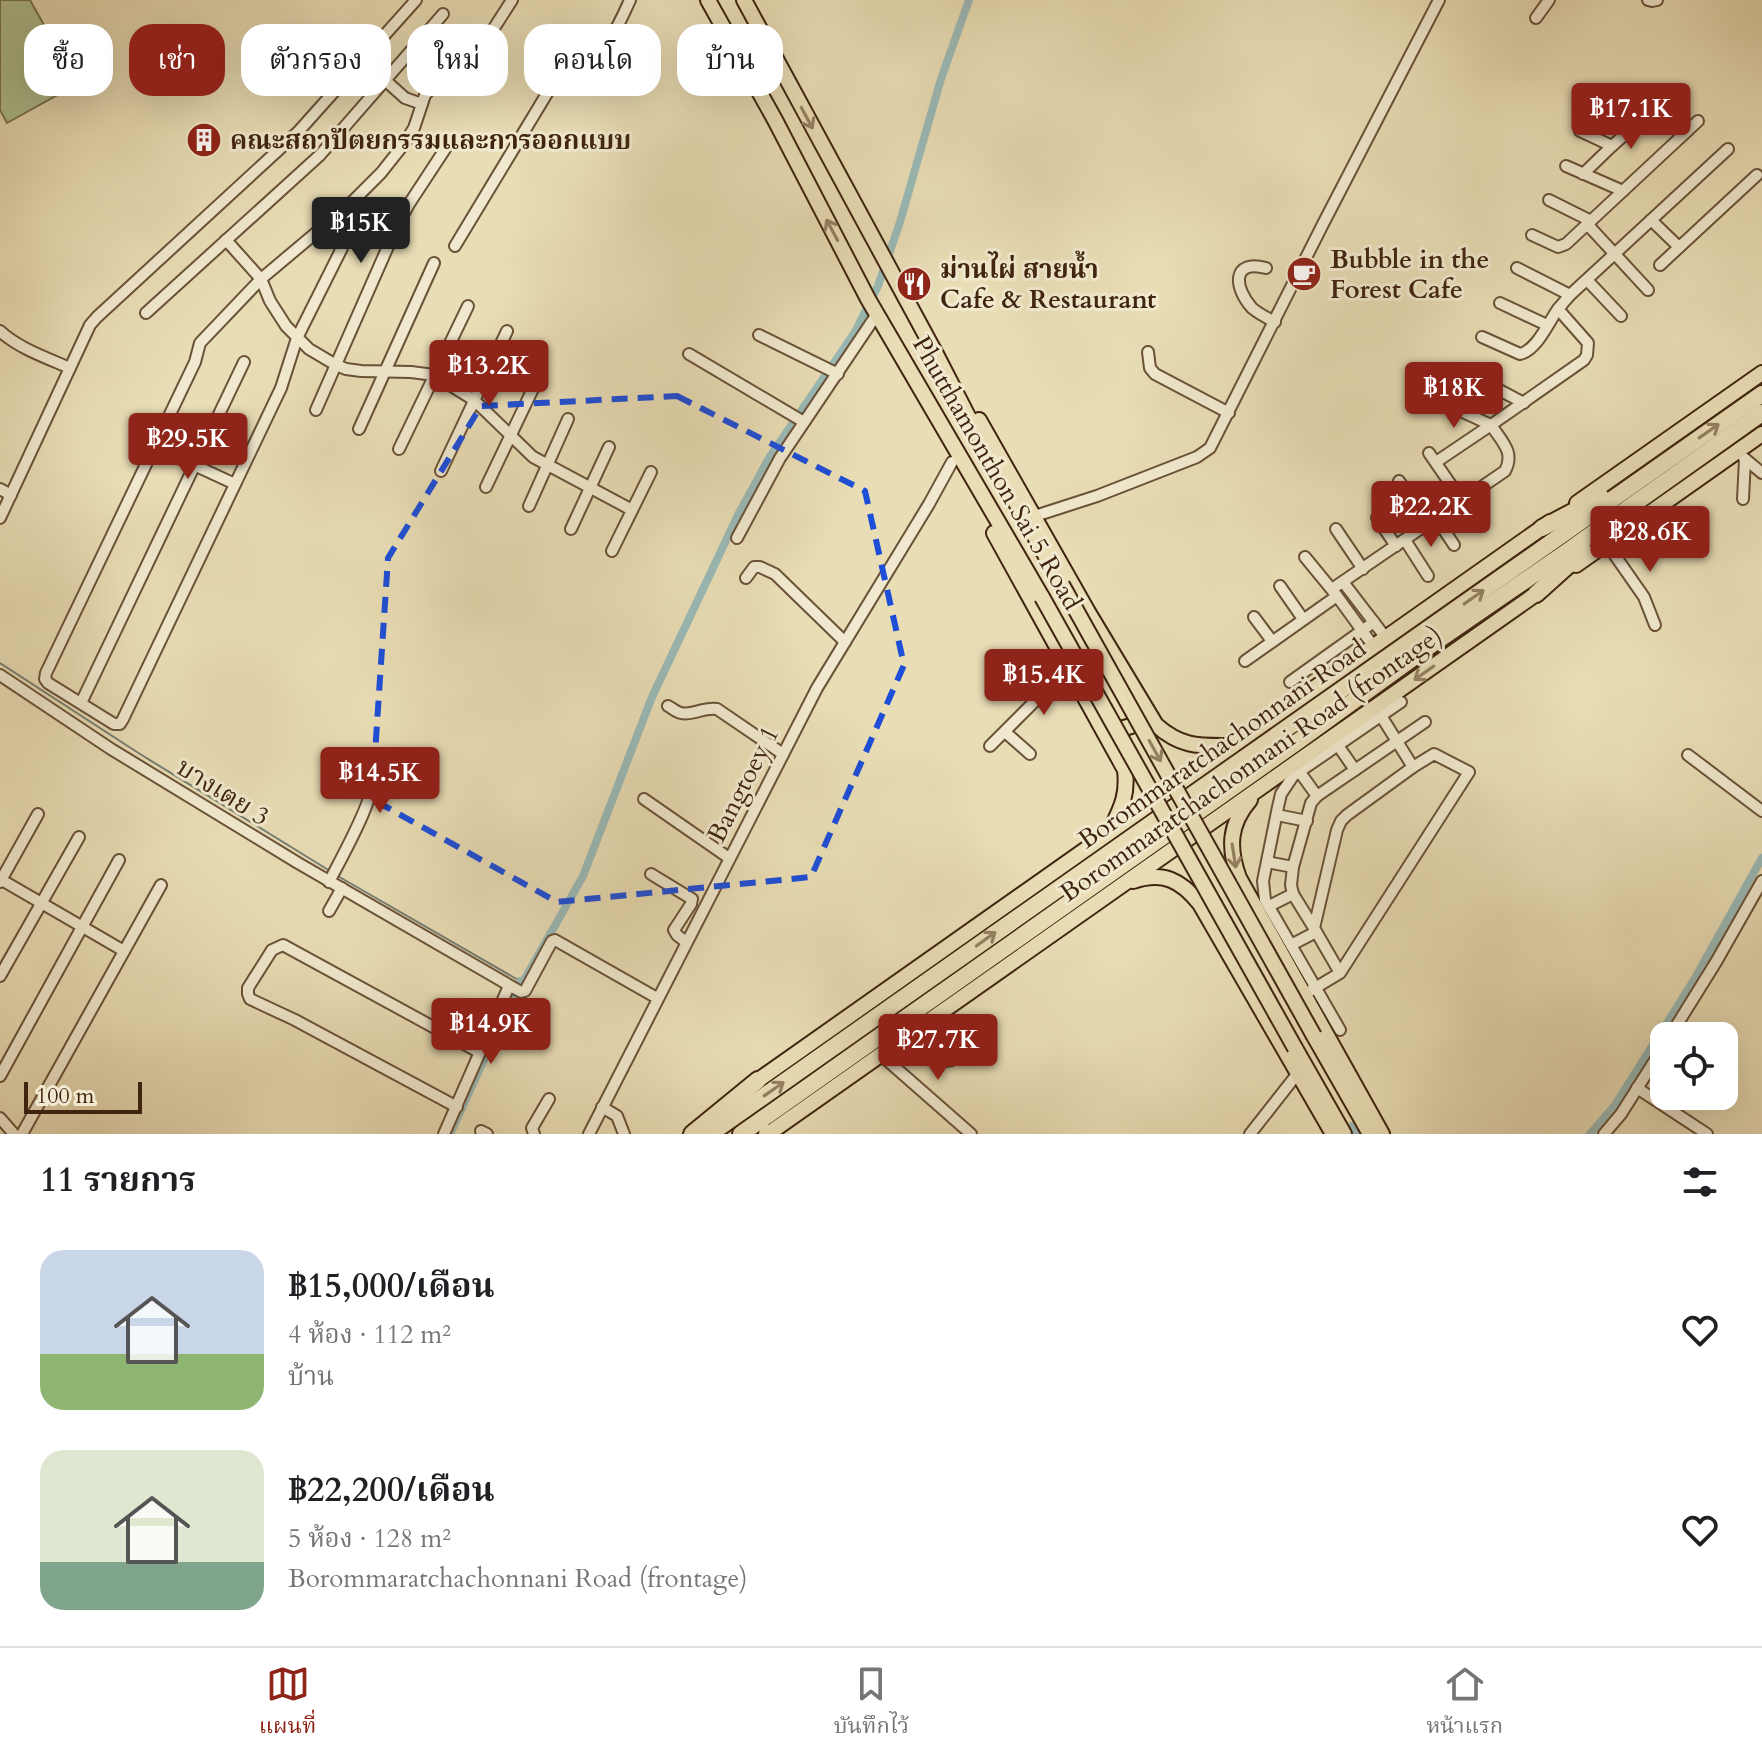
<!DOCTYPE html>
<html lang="th">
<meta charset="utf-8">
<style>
body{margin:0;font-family:Cardo,"Noto Serif Thai",serif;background:#f2f2f2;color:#202124;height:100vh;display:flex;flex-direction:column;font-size:30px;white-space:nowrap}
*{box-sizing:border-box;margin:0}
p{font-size:26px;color:#757577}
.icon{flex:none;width:44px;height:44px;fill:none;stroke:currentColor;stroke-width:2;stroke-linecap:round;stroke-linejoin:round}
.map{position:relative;height:1134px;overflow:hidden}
.details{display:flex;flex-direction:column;background:#fff;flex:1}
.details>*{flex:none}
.banner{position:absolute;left:24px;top:24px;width:800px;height:72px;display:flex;gap:16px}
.controls{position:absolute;left:1650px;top:1022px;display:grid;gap:16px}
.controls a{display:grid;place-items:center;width:88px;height:88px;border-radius:16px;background:#fff;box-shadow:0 8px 32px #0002;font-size:40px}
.scale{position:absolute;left:24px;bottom:20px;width:118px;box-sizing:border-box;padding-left:8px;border:4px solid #3f240f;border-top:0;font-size:22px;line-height:28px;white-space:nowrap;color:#3f240f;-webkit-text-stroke:6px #f1e9cf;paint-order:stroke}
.price{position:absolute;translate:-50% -68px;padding:0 18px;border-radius:8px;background:#8f2418;color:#fff;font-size:26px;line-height:52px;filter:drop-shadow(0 2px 4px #0008)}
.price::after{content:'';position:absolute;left:50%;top:48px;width:24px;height:18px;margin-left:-12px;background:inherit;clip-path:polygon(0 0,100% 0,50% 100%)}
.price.selected{background:#222;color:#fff}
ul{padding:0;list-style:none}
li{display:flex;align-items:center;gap:24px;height:200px;padding:0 40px}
li span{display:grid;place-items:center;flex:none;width:224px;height:160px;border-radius:24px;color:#555}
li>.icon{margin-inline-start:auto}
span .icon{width:96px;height:96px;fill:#fffc;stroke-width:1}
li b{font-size:34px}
h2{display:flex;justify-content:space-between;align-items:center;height:96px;padding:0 40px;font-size:34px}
.tag{padding:0 28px;border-radius:24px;background:#fff;box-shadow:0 8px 32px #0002;font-size:28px;line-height:72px}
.tag.selected{background:#8f2418;color:#fff}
.tabs{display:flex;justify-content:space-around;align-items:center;height:112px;border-top:2px solid #e0e0e0;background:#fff;font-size:22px;color:#757577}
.tabs a{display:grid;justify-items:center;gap:4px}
.tabs .selected{color:#8f2418}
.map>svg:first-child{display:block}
</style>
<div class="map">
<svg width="1762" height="1134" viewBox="0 0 1762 1134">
<rect width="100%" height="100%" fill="#e9ddb5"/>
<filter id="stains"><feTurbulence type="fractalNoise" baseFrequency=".0025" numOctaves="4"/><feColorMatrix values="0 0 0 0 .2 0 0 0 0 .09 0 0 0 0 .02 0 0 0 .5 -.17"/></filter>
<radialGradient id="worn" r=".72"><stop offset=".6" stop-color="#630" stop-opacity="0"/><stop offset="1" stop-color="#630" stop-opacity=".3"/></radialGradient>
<g fill="#b0c292" stroke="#787350" stroke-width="2">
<path d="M 0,0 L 30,0 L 77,84 L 7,123 L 0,110 Z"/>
<path d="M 97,40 L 112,64 L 101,71 L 86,47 Z"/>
</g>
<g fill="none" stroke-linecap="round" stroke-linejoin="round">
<g stroke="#767e74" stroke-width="2">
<path d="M 0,663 L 140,754 L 330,871"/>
<path d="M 336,875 L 520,981"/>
</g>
<g stroke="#9abab7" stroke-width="8">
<path d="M 1352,1126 L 1357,1134"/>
<path d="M 450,1134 L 520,981 L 523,982 L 583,876 L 652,697 L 739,513 L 769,458 L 855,332 L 878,286 L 900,222 L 941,79 L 969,0"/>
<path d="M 1590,1134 L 1615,1105 L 1694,980 L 1762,858"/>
</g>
<defs>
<g id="minor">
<path d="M 1648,0 L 1652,1 L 1657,0"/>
<path d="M 1536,18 L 1549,0"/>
<path d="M 386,81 L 405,98 L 422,104"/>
<path d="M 1597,95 L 1643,118"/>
<path d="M 1580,131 L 1612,146"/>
<path d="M 1566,166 L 1623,191"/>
<path d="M 1583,174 L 1612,146 L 1658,105"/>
<path d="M 1549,200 L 1591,221"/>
<path d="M 1651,220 L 1679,247"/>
<path d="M 1587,224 L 1648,290"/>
<path d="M 1532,235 L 1558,247 L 1566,244 L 1698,121"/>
<path d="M 226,240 L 261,279 L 270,301 L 286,326 L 309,349 L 336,365 L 346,369 L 361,371 L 411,372 L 434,375 L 474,400 L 533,457 L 632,510"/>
<path d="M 455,246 L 569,57 L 577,53 C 602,69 622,17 630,0"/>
<path d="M 342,248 L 297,338 L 281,388 L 123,719 L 120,724 L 114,724 L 48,683 L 45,679 L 46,673 L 195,362 L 200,343 L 261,279 L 349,205 L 381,173 L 404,144 L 414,128 L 425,95 L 447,72 L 478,49 L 487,39 L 512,0"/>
<path d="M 1660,265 L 1757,175"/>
<path d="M 1266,268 C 1231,259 1234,288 1252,308 C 1259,314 1267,318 1275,322"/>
<path d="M 1517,268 L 1570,295"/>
<path d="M 1587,280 L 1621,316"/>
<path d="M 1500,303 L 1547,325"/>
<path d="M 146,313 L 320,155 L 443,14"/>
<path d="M 0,331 C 18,348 47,358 70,368"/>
<path d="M 759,335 L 838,374"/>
<path d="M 1482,337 L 1520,354 C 1537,350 1548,323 1558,309"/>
<path d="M 1148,352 L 1150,368 L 1155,374 L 1229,413"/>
<path d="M 689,354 L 804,422"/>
<path d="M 1469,374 L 1524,403"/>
<path d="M 1452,407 L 1491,425"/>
<path d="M 316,410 L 397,226 L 409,204 L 449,143"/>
<path d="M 359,429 L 434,263"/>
<path d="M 155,447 L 235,484"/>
<path d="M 399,449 L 468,306"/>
<path d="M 1429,453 L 1462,501"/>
<path d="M 1744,458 L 1762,473"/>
<path d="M 1436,462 L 1491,425"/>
<path d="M 441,471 L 507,331"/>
<path d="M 1399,481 L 1428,523"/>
<path d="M 486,487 L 540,374"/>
<path d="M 0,489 L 11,495"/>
<path d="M 1743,499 L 1745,459"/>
<path d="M 529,506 L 568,419"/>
<path d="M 1035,516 L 1097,496 L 1197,457 L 1210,448 L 1323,224 L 1439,0"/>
<path d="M 0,518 L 90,325 L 97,317 L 298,132 L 416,0"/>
<path d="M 1377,518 L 1396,546"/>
<path d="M 1436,518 L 1454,545"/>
<path d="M 571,529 L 609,447"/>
<path d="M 1336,529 L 1363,569"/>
<path d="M 737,538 L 780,458 L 877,314"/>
<path d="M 1405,540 L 1428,576"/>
<path d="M 1607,544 L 1644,597 L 1655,625"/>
<path d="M 612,551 L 651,472"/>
<path d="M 1305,557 L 1337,596 L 1374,647"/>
<path d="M 746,578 L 754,567 L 760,567 L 775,574 L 845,642"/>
<path d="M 1343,582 L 1386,638"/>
<path d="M 1280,586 L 1303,619"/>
<path d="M 1332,589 L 1505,471 C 1515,452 1502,442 1491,425 L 1584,360 L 1587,355 L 1588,343 L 1558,309 L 1570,295 L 1728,149"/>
<path d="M 1254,617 L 1272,641"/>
<path d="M 1245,661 L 1337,596"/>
<path d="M 0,675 L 111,749 L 298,863 L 521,992 L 525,991 L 552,941 L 555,940 L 657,998"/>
<path d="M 1290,682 L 1374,622"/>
<path d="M 81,703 L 244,362"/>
<path d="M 668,706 C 672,708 676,712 681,713 C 692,716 703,707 717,709 L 783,754"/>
<path d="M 1378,711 L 1413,767"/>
<path d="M 1005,732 L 1030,754"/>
<path d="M 1337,744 L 1355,770"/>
<path d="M 990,746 L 1044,692 L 1065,662"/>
<path d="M 1688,755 L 1762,811"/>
<path d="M 1299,771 L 1317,796"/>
<path d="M 644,799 L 729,858"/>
<path d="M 1277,815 L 1307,821"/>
<path d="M 1267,862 L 1293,867"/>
<path d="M 651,874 L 692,899 L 691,904 L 674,930 L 677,935 L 686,942"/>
<path d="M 0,879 L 124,951"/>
<path d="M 0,882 L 38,814"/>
<path d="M 329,882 C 338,864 378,794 372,777 C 371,773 367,770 364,768"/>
<path d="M 1269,906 L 1293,894"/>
<path d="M 329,911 L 342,888"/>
<path d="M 1314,928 L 1293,894 L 1291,885 L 1293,867 L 1311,803 L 1317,796 L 1425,722"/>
<path d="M 1291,945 L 1316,932"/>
<path d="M 0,976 L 79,837"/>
<path d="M 1305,994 L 1340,973 L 1469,772 L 1434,754 L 1413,767 L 1347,815 L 1341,821 L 1337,830 L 1314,928 L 1340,973"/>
<path d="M 915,1030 L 939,1056 L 945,1061 L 952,1060 L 955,1056 L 955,1051 L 928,1021"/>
<path d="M 1340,1030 L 1265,900 L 1263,881 L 1278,807 L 1281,794 L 1293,776 L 1401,702"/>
<path d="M 1670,1036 L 1716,962 L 1762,881"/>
<path d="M 881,1055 L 971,1134"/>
<path d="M 0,1076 L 119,860"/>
<path d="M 1637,1088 L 1707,1134"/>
<path d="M 457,1107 L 295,1020 L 250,999 L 248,994 L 248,988 L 272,950 L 283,945 L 479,1052"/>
<path d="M 602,1107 L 617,1116 L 624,1134"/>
<path d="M 0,1118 L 14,1134"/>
<path d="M 481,1131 L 487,1134"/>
<path d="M 22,1134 L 161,885"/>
<path d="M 444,1134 L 509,986"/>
<path d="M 534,1134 L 532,1128 L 549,1099"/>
<path d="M 589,1134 L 817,688 L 929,504 L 952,462"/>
<path d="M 1250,1134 L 1298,1073"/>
<path d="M 1604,1134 L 1621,1114 L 1664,1046"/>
</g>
<g id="major">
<path d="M 708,0 L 775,120 L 868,299 L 1042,597"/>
<path d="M 744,0 L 937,356 L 974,428 L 1062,585"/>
<path d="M 979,420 L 1088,612 L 1156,725 C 1182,748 1200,746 1232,746"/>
<path d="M 1577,503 L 1762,373"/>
<path d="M 994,533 L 1125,770 C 1128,796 1121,808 1110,831"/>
<path d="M 1576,565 L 1762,434"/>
<path d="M 1107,727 L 1114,731 L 1131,726 L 1142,715 L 1143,710"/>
<path d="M 1250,800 C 1229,824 1228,848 1239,878 L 1382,1134"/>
<path d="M 1133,881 C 1163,871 1181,880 1200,904 L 1333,1134"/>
<path d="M 1314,1036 L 1370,1134"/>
<path d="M 1295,1048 L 1344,1134"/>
<path d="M 750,1086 L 1550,522"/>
<path d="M 768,1134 L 1543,589"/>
</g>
<g id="highway">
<path d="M 1542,528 L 1601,497"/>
<path d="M 1536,594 L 1584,551"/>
<path d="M 692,1134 L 758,1080"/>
<path d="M 710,1134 L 1762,394"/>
<path d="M 741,1134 L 1297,742 L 1424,650 L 1565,553 L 1762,413"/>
<path d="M 767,1134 L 768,1133"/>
</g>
</defs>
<use href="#minor" stroke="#6a5238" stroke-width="14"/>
<use href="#major" stroke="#3f240f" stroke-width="18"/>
<use href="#highway" stroke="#3f240f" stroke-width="20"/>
<use href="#minor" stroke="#f1e9cf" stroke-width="10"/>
<use href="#major" stroke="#e9ddb5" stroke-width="14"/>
<use href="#highway" stroke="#e9ddb5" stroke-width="16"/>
<defs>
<g id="major-bridge">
<path d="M 1062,585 L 1314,1036"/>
<path d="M 1042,597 L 1295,1048"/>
</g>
</defs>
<use href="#major-bridge" stroke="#3f240f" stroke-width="18" stroke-linecap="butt"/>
<use href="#major-bridge" stroke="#e9ddb5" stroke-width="14"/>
</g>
<defs><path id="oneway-shaft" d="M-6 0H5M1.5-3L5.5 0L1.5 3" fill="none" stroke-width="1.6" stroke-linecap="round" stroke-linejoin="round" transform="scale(2)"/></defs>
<g stroke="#948062">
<use href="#oneway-shaft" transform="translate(807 118) rotate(62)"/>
<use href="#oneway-shaft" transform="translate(832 230) rotate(-118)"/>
<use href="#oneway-shaft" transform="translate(1709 431) rotate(-35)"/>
<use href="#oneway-shaft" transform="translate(1474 597) rotate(-35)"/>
<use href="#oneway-shaft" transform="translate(1424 673) rotate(145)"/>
<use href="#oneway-shaft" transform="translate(1155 751) rotate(61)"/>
<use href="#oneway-shaft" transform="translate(1234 856) rotate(81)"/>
<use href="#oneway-shaft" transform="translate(986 939) rotate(-36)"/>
<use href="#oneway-shaft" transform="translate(774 1089) rotate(-35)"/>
</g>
<path fill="none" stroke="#1d4ed8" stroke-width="6" stroke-dasharray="16 10" stroke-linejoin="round" d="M 677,396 L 865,491 L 904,665 L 811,877 L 557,902 L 372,799 L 388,558 L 481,406 Z"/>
<defs>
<symbol id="building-disc" viewBox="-11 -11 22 22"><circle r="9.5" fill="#8f2418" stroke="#f1e9cf"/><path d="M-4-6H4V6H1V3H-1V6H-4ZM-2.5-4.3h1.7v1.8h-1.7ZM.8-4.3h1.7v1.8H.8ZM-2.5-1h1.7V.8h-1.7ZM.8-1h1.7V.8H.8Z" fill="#fff"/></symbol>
<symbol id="cafe-disc" viewBox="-11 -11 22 22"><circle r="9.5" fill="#8f2418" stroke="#f1e9cf"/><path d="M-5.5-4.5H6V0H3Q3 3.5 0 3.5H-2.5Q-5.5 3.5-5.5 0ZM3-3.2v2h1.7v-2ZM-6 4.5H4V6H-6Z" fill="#fff"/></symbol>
<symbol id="restaurant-disc" viewBox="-11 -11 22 22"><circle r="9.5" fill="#8f2418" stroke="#f1e9cf"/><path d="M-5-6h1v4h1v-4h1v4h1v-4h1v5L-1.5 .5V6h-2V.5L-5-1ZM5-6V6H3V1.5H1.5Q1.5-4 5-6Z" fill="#fff"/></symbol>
</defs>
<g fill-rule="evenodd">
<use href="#building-disc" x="184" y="120" width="40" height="40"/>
<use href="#cafe-disc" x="1284" y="254" width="40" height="40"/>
<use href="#restaurant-disc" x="894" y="264" width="40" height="40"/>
</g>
<g text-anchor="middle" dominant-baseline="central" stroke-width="6" stroke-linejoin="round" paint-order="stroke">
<g font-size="26" font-weight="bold" fill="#3f240f" stroke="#f1e9cf" text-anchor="start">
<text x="230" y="140">คณะสถาปัตยกรรมและการออกแบบ</text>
<text x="1330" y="259">Bubble in the<tspan x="1330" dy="30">Forest Cafe</tspan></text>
<text x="940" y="269">ม่านไผ่ สายน้ำ<tspan x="940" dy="30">Cafe &amp; Restaurant</tspan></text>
</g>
<g font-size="26" fill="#3f240f" stroke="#f1e9cf">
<text transform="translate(997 473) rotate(60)">Phutthamonthon Sai 5 Road</text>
<text transform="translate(1222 744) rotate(-35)">Borommaratchachonnani Road</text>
<text transform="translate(1251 764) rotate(-35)">Borommaratchachonnani Road (frontage)</text>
<text transform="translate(743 784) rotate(-63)">Bangtoey 1</text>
<text transform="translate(223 792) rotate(32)">บางเตย 3</text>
</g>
</g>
<rect width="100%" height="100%" filter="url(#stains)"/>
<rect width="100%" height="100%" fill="url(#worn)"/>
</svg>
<div class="controls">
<a><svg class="icon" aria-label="locate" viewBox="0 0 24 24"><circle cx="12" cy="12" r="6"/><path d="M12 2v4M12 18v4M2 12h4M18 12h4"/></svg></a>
</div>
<div class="scale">100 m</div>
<b class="price" style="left:1631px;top:151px">฿17.1K</b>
<b class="price selected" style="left:361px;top:265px">฿15K</b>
<b class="price" style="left:489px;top:408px">฿13.2K</b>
<b class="price" style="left:1454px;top:430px">฿18K</b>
<b class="price" style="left:188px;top:481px">฿29.5K</b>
<b class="price" style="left:1431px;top:549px">฿22.2K</b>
<b class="price" style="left:1650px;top:574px">฿28.6K</b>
<b class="price" style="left:1044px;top:717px">฿15.4K</b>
<b class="price" style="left:380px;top:815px">฿14.5K</b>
<b class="price" style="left:491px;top:1066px">฿14.9K</b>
<b class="price" style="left:938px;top:1082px">฿27.7K</b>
<div class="banner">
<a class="tag">ซื้อ</a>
<a class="tag selected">เช่า</a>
<a class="tag">ตัวกรอง</a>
<a class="tag">ใหม่</a>
<a class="tag">คอนโด</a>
<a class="tag">บ้าน</a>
</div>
</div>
<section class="details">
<h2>11 รายการ<svg class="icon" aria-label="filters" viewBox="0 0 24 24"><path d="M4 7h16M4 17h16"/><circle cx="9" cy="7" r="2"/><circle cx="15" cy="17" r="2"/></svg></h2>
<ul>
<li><span style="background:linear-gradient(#c9d6e8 65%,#8fb573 0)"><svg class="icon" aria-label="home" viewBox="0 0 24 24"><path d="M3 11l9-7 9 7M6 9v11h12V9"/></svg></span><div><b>฿15,000/เดือน</b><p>4 ห้อง · 112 m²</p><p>บ้าน</p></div><svg class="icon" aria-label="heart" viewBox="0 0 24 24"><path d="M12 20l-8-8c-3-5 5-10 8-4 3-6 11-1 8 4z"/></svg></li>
<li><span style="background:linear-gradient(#dfe7d0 70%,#7fa58c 0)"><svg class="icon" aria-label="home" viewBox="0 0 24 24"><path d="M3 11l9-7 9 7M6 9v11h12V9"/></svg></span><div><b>฿22,200/เดือน</b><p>5 ห้อง · 128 m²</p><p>Borommaratchachonnani Road (frontage)</p></div><svg class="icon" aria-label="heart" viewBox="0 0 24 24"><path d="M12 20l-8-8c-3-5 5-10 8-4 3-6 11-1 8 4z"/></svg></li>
</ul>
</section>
<nav class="tabs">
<a class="selected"><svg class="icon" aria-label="map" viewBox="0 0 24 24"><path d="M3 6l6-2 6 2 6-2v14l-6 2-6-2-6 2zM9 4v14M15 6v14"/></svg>แผนที่</a>
<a><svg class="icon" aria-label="saved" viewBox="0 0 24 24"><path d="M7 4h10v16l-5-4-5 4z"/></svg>บันทึกไว้</a>
<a><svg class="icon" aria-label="home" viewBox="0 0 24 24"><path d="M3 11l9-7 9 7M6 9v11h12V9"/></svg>หน้าแรก</a>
</nav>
